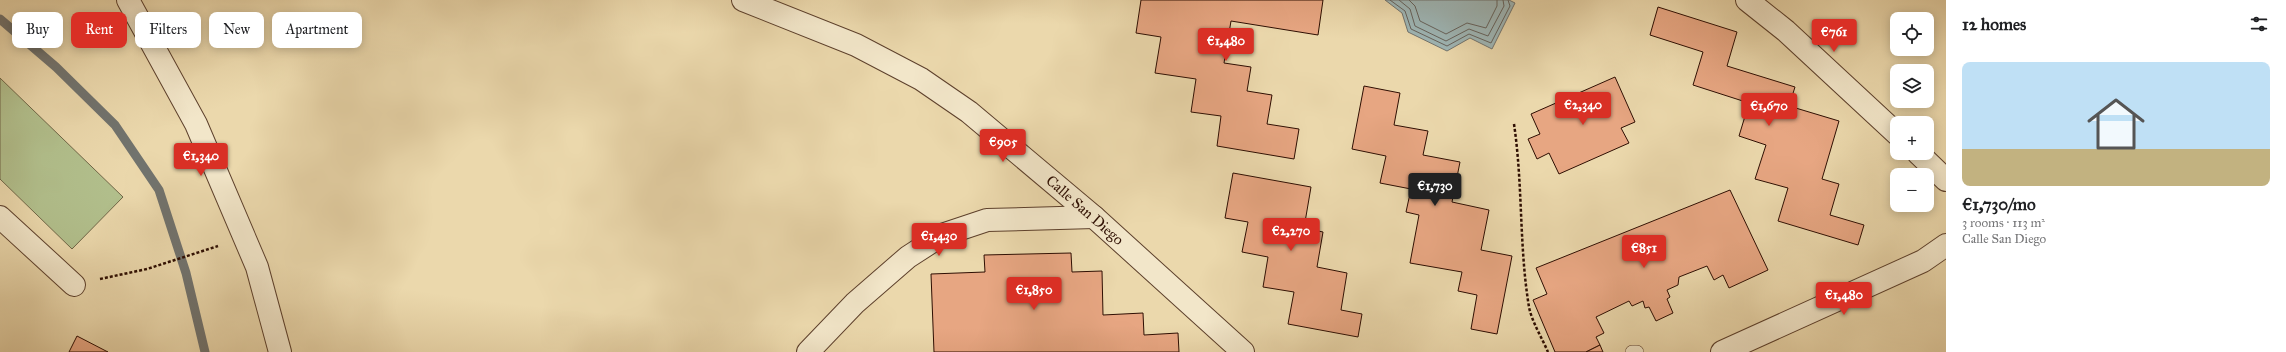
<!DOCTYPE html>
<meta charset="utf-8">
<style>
body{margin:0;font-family:"IM FELL Great Primer",serif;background:#f6f6f6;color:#202124;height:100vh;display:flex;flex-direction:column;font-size:15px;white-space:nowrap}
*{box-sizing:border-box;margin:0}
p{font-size:13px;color:#757577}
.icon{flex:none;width:22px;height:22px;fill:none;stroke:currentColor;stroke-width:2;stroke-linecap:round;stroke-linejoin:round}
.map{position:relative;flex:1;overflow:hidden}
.drawer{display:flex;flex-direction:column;background:#fff;width:340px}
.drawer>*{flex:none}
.banner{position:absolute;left:12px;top:12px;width:380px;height:36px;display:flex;gap:8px}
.fabs{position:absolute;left:1890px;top:12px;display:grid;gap:8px}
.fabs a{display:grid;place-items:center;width:44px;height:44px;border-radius:8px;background:#fff;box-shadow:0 2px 10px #0003;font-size:20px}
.price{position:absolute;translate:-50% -34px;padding:0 9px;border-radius:4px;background:#d93025;color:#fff;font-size:13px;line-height:26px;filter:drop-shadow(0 1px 2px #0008)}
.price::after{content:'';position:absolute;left:50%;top:24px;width:12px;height:9px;margin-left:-6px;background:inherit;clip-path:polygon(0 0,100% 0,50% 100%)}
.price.active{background:#222;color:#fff}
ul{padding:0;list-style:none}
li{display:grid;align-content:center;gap:8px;height:212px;padding:0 16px}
li span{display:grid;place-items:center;height:124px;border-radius:8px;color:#555}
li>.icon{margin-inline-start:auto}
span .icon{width:72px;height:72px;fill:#fffc;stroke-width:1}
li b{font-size:17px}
h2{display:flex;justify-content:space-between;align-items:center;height:48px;padding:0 16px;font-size:17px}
.chip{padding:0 14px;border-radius:8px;background:#fff;box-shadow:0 2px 10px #0003;font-size:14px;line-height:36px}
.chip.active{background:#d93025;color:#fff}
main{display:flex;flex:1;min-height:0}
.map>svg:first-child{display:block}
</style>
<main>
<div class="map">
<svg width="1946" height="352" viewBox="0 0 1946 352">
<rect width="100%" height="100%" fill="#ebd8ac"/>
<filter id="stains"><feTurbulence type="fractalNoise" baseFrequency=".005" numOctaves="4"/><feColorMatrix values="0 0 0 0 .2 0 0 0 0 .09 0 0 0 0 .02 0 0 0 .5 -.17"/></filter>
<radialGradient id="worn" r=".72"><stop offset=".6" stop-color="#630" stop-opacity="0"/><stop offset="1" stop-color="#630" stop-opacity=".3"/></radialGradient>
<path fill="#b2c08d" stroke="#706748" d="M 0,78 L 123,197 L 72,249 L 0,179 Z"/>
<path fill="#9eb6b6" stroke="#71736e" d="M 1385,0 L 1509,0 L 1515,3 L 1492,49 L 1470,38 L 1447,51 L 1408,32 L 1402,13 Z"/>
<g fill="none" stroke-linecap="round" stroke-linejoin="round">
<g stroke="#66625c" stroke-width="1">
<path d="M 1390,0 L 1405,11 L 1411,29 L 1447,46 L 1469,34 L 1491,43 L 1510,6 L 1508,0"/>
<path d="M 1399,0 L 1410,9 L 1415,26 L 1446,41 L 1469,29 L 1488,36 L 1504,6 L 1503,0"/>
<path d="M 1409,0 L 1415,6 L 1420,21 L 1446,34 L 1467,23 L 1486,28 L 1497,6 L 1497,0"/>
</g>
<path stroke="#71736e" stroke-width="9" d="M 0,19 L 56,67 L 115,125 L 159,190 L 186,273 L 205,352"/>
</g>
<g fill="#e7a682" stroke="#2e0e02">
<path d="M 1141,0 L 1323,0 L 1318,35 L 1231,21 L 1224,63 L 1251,67 L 1247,91 L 1272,95 L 1267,124 L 1299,129 L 1294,159 L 1217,146 L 1221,116 L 1191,112 L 1196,79 L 1155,73 L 1161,37 L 1136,33 Z"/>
<path d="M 1658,7 L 1737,32 L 1727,66 L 1795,87 L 1789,106 L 1839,121 L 1822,179 L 1839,184 L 1830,215 L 1864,225 L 1858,245 L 1778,221 L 1788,188 L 1755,179 L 1766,145 L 1739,136 L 1749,103 L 1693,85 L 1703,52 L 1650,35 Z"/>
<path d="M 1615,77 L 1635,122 L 1621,128 L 1629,143 L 1559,174 L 1549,153 L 1537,159 L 1528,139 L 1540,134 L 1531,114 Z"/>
<path d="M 1364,86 L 1400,93 L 1394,125 L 1428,131 L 1423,155 L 1460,162 L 1452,202 L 1489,210 L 1481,250 L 1512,256 L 1497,334 L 1471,329 L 1477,295 L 1458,291 L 1462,272 L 1410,263 L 1419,215 L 1406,212 L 1411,189 L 1380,183 L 1386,156 L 1352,149 Z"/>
<path d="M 1233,173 L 1311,187 L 1304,228 L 1323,232 L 1317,267 L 1347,273 L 1341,310 L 1362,314 L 1358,337 L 1288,324 L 1294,292 L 1263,287 L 1268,257 L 1242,252 L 1248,222 L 1225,218 Z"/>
<path d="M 1730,190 L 1768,270 L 1729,288 L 1723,275 L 1714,280 L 1707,266 L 1679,277 L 1678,285 L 1667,290 L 1670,297 L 1667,299 L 1673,313 L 1656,321 L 1649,307 L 1645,308 L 1643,301 L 1632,306 L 1629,301 L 1596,317 L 1604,333 L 1596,337 L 1600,345 L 1586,352 L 1555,352 L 1533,300 L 1547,294 L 1536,268 Z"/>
<path d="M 1071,253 L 1072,272 L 1102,271 L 1103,315 L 1143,313 L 1144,335 L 1178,333 L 1179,352 L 934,352 L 931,274 L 985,272 L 984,255 Z"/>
<path d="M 77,336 L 106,351 L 108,352 L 69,352 Z"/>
<path d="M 1600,345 L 1603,352 L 1586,352 Z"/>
</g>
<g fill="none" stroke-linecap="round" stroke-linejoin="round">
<defs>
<path id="service" d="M 1632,352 L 1637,352"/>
<g id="minor">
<path d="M 128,0 L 196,124 L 257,267 L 280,352"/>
<path d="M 743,0 L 856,45 L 921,79 L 969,112 L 1094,217 L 1243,352"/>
<path d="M 1747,0 L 1786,31 L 1897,134"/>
<path d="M 1918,153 L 1946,180"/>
<path d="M 0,217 L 74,285"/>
<path d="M 808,352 L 855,303 L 908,257 L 942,235 L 987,220 L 1094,217"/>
<path d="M 1722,352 L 1923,261 L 1946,245"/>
</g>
</defs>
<use href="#service" stroke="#5d402c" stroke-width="14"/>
<use href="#minor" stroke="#5d402c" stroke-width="24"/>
<g stroke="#2e0e02" stroke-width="2.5" stroke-dasharray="3 2" stroke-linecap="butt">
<path d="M 1514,124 C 1523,185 1519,247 1529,307 C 1532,322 1542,338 1548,352"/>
<path d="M 100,279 L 147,269 L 218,246"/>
</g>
<use href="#service" stroke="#f2e6c9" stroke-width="13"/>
<use href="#minor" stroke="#f2e6c9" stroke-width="22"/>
</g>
<g text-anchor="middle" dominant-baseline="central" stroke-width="3" stroke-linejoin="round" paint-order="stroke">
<g font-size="15" fill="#2e0e02" stroke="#f2e6c9">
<text transform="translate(1085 210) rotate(41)">Calle San Diego</text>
</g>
</g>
<rect width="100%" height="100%" filter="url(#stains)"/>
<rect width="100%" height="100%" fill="url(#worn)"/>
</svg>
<div class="fabs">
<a><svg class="icon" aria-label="locate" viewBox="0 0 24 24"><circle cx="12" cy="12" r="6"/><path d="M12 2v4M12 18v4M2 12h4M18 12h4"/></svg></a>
<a><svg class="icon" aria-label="layers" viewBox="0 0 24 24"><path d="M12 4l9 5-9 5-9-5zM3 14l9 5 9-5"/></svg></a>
<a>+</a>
<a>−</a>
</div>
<b class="price" style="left:1834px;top:53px">€761</b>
<b class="price" style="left:1226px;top:62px">€1,480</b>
<b class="price" style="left:1583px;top:126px">€2,340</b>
<b class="price" style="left:1769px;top:127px">€1,670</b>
<b class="price" style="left:1003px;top:163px">€905</b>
<b class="price" style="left:201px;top:177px">€1,340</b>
<b class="price active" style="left:1435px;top:207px">€1,730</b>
<b class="price" style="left:1291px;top:252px">€2,270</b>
<b class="price" style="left:939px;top:257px">€1,430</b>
<b class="price" style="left:1644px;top:269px">€851</b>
<b class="price" style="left:1034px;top:311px">€1,850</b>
<b class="price" style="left:1844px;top:316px">€1,480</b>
<div class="banner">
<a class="chip">Buy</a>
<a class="chip active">Rent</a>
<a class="chip">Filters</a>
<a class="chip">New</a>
<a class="chip">Apartment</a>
</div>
</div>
<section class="drawer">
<h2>12 homes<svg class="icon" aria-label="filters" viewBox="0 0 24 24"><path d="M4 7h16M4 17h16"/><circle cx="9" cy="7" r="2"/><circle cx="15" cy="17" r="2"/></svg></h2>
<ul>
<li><span style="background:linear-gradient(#bfe0f5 70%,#c2b280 0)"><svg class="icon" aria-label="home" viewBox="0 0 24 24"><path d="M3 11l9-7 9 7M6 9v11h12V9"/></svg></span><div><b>€1,730/mo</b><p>3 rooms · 113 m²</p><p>Calle San Diego</p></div></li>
</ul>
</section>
</main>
